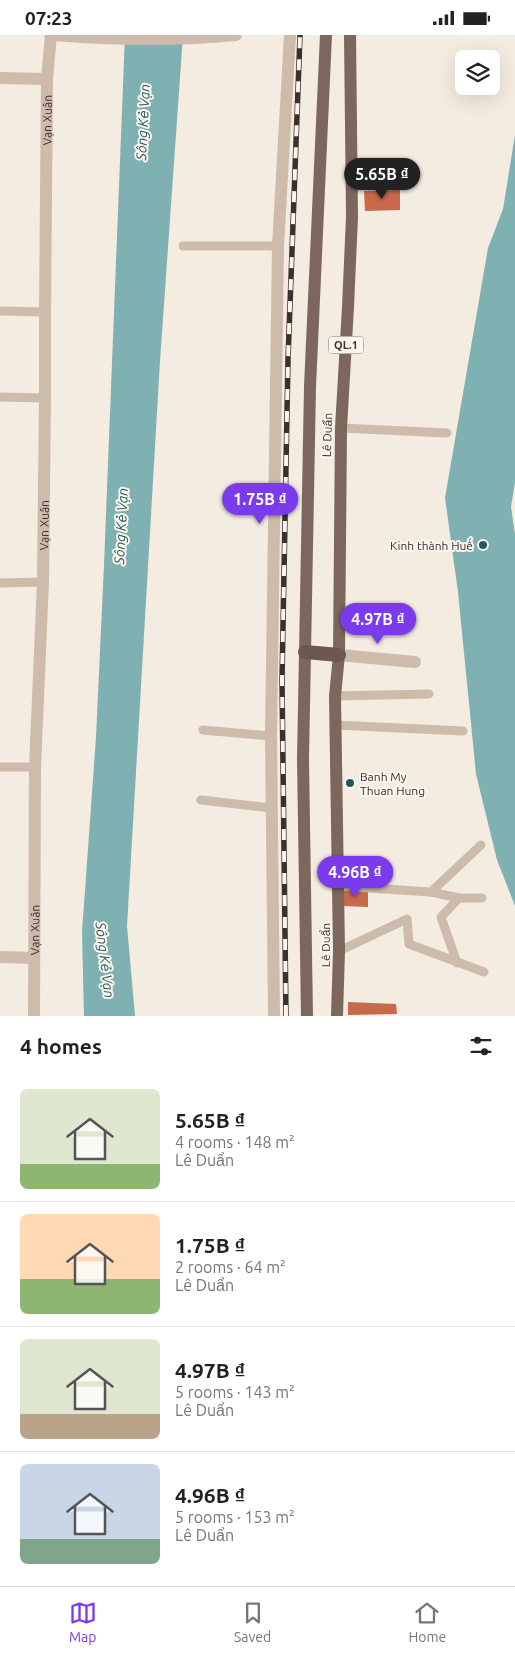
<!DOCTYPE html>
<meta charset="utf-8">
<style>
body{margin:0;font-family:Ubuntu,sans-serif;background:#f2f2f2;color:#222;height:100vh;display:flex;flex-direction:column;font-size:19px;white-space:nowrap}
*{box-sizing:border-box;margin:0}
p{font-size:16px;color:#767676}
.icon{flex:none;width:28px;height:28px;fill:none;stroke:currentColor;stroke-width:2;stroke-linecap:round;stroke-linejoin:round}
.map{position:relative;height:981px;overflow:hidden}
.panel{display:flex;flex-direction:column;background:#fff;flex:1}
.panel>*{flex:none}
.buttons{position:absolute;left:455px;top:15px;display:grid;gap:10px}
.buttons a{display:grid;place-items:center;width:45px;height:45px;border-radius:8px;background:#fff;box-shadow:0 5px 20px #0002;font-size:25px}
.price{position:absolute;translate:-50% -42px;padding:0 11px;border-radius:18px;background:#7c3aed;color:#fff;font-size:16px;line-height:32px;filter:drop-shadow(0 1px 2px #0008)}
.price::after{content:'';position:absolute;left:50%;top:30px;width:15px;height:11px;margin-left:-8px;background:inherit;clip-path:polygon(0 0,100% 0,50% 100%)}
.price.selected{background:#222;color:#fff}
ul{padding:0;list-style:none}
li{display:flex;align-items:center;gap:15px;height:125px;padding:0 20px}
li+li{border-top:1px solid #e0e0e0}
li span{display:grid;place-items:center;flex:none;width:140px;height:100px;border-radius:8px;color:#555}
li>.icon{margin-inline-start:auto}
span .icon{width:60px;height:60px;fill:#fffc;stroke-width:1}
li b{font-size:21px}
h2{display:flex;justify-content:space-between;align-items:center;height:60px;padding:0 20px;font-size:21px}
.status{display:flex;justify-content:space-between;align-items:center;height:35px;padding:0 25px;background:#fff;direction:ltr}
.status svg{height:14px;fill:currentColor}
.dock{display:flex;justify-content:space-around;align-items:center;height:70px;border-top:1px solid #e0e0e0;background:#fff;font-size:14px;color:#767676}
.dock a{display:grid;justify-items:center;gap:2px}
.dock .selected{color:#7c3aed}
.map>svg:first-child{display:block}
</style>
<div class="status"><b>07:23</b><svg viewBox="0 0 49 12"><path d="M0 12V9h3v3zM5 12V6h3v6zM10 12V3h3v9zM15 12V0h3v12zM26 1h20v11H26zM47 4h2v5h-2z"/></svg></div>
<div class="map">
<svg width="515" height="981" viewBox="0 0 515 981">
<rect width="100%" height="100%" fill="#f4ebe1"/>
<g fill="#7fb0b2">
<path d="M 125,0 L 183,0 L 160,326 L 127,891 L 135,981 L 84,981 L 82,897 L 96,702 L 104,530 Z"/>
<path d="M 515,100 L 515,447 L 511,472 L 515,499 L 515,871 L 497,825 L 476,739 L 458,557 L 445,463 L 488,213 L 503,174 Z"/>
</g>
<g fill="#c8694b">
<path d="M 400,155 L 400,175 L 365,176 L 364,156 Z"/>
<path d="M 368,854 L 368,872 L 343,871 L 341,856 Z"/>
<path d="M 348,967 L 396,969 L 397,979 L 348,980 Z"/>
</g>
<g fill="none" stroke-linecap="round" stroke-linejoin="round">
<g stroke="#cdbbac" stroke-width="9">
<path d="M 183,211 L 278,211"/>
<path d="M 0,276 L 45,277"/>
<path d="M 0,362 L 45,363"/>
<path d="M 341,393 L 447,398"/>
<path d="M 0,548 L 43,547"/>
<path d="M 335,661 L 429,659"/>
<path d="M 335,690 L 463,696"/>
<path d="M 203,695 L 271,701"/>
<path d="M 0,732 L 35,732"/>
<path d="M 201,765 L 272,773"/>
<path d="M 339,851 L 431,857 L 459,863 L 482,863"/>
<path d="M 431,857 L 481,810"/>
<path d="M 339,916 L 407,884 L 409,909 L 484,937"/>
<path d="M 457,928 L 441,882 L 459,863"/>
</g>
<g stroke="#cdbbac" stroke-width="12">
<path d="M 0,43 L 47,44"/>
<path d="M 339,620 L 415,627"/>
<path d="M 0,922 L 34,923"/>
<path d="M 274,981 L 271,701 L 278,211 L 290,0"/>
</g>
<g stroke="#cdbbac" stroke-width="12">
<path d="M 54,0 C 115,5 175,6 236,0"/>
<path id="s1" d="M 34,981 L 35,732 L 43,547 L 45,363 L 45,277 L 47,44 L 51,0"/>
</g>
<g stroke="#7d675c" stroke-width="12">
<path d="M 307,981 L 303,724 L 310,352 L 326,0"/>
<path d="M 337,981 L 339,916 L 335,661 L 339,620 L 341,393 L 348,272 L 352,182 L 350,0"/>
</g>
<path stroke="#6c584f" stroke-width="14" d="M 305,617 L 339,620"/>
<defs>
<path id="rail" d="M 286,981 L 282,645 L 288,324 L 300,0"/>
</defs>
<use href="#rail" stroke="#3b302b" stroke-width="5.5"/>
<use href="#rail" stroke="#fbf5ee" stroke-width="4" stroke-dasharray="11" stroke-linecap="butt"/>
</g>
<g fill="#1f5a5e" stroke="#fbf5ee" stroke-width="2">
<circle cx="483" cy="510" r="5"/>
<circle cx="350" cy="748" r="5"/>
</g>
<g text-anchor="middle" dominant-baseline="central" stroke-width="4" stroke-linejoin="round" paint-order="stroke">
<rect fill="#fbf5ee" stroke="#756b66" stroke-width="1" x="328.5" y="301.5" width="35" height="17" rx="4"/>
<g font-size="11" font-weight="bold" fill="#3b302b">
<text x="346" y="310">QL.1</text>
</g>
<g font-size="12" fill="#3b302b" stroke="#fbf5ee">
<text stroke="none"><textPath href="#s1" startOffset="896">Vạn Xuân</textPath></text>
<text transform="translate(327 400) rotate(-88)">Lê Duẩn</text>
<text stroke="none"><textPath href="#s1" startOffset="491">Vạn Xuân</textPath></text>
<text stroke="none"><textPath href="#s1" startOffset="86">Vạn Xuân</textPath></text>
<text transform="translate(325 910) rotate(-90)">Lê Duẩn</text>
</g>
<g font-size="12" fill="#3b302b" stroke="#fbf5ee" text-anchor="end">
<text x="473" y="510">Kinh thành Huế</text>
<text x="360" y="741" text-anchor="start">Banh My<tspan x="360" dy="14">Thuan Hung</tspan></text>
</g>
<g font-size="14" font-style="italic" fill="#1f5a5e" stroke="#fbf5ee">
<text transform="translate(143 87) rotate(-87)">Sông Kẻ Vạn</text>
<text transform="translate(121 491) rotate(-87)">Sông Kẻ Vạn</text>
<text transform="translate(105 925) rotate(83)">Sông Kẻ Vạn</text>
</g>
</g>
</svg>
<div class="buttons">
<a><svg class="icon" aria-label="layers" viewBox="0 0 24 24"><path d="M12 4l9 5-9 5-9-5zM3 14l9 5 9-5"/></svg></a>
</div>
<b class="price selected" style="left:382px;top:165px">5.65B ₫</b>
<b class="price" style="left:260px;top:490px">1.75B ₫</b>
<b class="price" style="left:378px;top:610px">4.97B ₫</b>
<b class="price" style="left:355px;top:863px">4.96B ₫</b>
</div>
<section class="panel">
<h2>4 homes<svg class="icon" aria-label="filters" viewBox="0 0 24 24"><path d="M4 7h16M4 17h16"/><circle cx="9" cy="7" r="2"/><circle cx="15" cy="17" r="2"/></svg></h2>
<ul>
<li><span style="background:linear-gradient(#dfe7d0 75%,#8fb573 0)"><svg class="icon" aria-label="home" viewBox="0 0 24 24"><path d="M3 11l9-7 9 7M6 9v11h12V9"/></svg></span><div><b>5.65B ₫</b><p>4 rooms · 148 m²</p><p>Lê Duẩn</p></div></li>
<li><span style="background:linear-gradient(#ffd9b3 65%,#8fb573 0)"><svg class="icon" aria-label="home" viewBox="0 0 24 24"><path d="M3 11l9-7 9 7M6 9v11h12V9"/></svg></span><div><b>1.75B ₫</b><p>2 rooms · 64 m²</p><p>Lê Duẩn</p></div></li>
<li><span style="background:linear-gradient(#dfe7d0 75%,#b9a48a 0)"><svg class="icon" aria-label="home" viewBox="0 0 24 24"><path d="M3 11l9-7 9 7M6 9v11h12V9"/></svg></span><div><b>4.97B ₫</b><p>5 rooms · 143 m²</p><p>Lê Duẩn</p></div></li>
<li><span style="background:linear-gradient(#c9d6e8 75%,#7fa58c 0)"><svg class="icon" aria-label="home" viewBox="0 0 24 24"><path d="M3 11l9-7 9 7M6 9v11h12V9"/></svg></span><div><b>4.96B ₫</b><p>5 rooms · 153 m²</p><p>Lê Duẩn</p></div></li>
</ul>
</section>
<nav class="dock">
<a class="selected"><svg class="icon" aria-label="map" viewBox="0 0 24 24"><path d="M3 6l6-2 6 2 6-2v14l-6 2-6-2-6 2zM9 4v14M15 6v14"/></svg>Map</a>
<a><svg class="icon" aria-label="saved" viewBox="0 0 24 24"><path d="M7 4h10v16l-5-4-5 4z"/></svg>Saved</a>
<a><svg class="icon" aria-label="home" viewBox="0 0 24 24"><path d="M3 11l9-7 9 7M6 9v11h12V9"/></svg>Home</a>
</nav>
